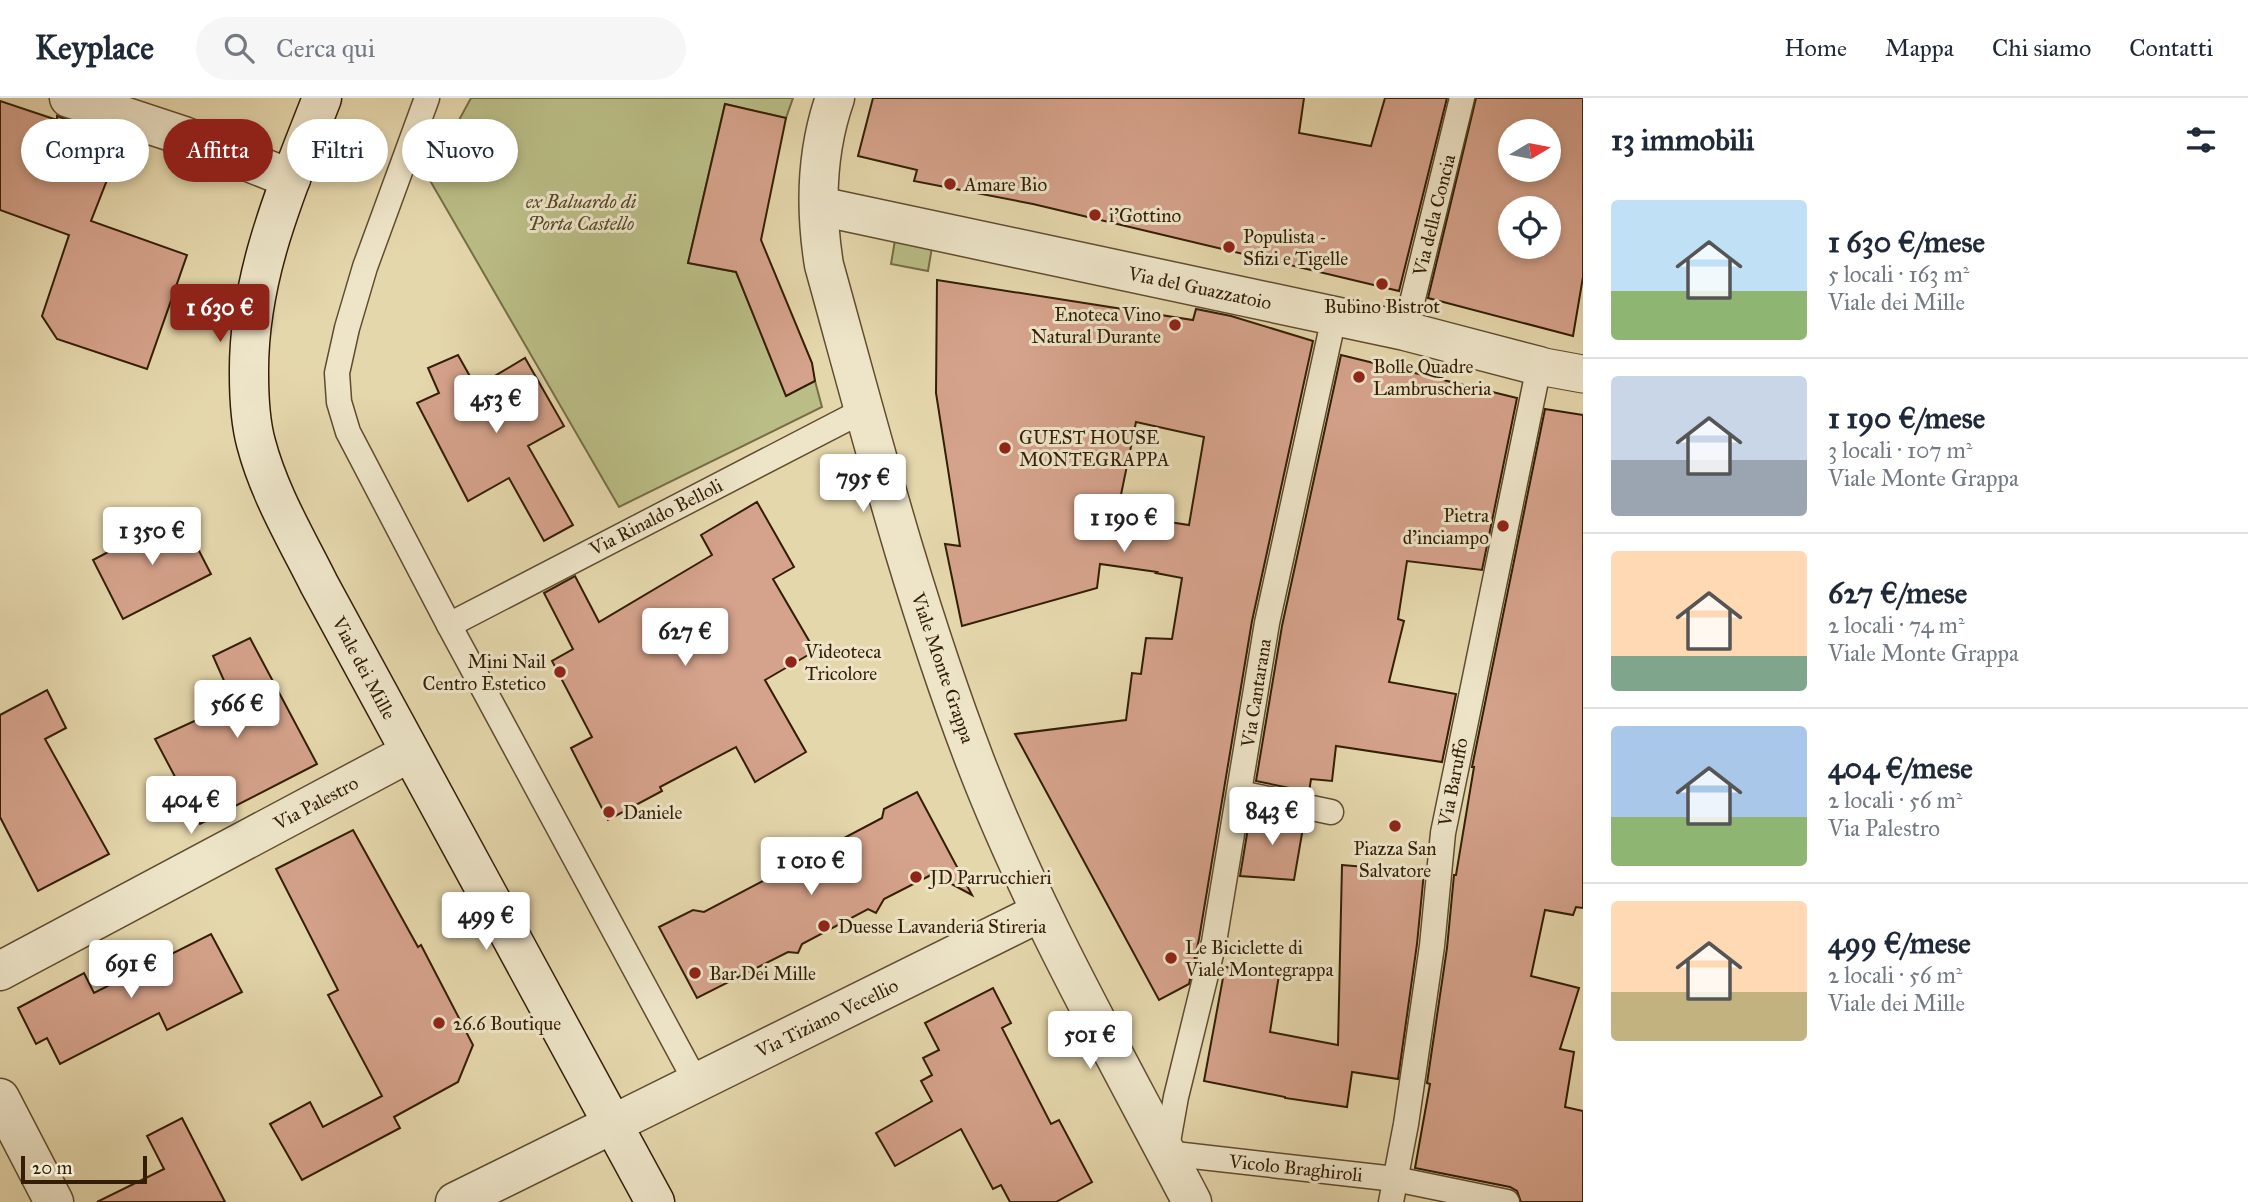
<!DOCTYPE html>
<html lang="it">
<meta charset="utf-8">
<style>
body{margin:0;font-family:"IM FELL Great Primer",serif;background:#f6f6f7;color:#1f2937;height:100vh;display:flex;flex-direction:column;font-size:26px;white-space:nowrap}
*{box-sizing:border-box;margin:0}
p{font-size:23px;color:#747a83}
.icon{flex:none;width:38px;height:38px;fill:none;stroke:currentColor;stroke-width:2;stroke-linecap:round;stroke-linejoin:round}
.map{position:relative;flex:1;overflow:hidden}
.details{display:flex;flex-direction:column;background:#fff;width:665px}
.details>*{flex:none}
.banner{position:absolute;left:21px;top:21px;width:665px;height:63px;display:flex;gap:14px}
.needle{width:46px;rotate:80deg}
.buttons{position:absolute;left:1498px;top:21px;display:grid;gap:14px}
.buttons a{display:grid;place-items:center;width:63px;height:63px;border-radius:50%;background:#fff;box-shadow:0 4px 10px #0003;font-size:35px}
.scale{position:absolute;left:21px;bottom:18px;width:126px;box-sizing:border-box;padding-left:7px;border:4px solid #331e05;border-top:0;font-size:19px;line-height:24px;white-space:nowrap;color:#331e05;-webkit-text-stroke:5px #eee5c9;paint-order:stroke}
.price{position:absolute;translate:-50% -60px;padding:0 16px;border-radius:7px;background:#fff;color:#222;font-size:23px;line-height:46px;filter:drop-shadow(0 2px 4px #0008)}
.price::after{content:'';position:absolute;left:50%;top:42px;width:21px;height:16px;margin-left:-10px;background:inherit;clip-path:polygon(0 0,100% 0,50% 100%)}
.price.active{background:#8f2418;color:#fff}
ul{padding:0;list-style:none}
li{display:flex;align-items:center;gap:21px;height:175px;padding:0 28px}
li+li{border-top:2px solid #e0e1e3}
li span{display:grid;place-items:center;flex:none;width:196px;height:140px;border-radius:7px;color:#555}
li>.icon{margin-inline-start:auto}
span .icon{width:84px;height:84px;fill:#fffc;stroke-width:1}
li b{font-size:30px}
h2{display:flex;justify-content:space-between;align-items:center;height:84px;padding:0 28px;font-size:30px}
.tag{padding:0 24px;border-radius:32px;background:#fff;box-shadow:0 4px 10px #0003;font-size:24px;line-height:63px}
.tag.active{background:#8f2418;color:#fff}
header{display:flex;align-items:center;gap:42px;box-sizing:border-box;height:98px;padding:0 35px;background:#fff;border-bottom:2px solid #e0e1e3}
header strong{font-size:33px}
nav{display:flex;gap:38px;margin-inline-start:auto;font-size:24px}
.search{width:490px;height:63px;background:#f6f6f7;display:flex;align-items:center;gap:18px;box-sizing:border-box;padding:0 24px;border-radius:38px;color:#747a83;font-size:26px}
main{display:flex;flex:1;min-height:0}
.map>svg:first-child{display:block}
</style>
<header>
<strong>Keyplace</strong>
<div class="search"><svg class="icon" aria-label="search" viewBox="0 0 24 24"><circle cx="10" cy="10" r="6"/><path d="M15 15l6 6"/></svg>Cerca qui</div>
<nav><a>Home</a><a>Mappa</a><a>Chi siamo</a><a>Contatti</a></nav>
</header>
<main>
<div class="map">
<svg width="1583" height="1104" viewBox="0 0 1583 1104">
<rect width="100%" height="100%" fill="#e5d7ac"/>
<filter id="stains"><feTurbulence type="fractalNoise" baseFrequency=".00286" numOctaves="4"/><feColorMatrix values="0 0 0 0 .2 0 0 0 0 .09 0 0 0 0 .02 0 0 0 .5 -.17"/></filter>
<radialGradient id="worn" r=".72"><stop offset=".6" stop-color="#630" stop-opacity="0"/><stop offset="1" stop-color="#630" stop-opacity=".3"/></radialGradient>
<g fill="#babd86" stroke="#766e46" stroke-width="2">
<path d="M 471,0 L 793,0 L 786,20 L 725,6 L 688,165 L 736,174 L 786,297 L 815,283 L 822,309 L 619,409 L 428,79 Z"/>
<path d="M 897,130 L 934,137 L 928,173 L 891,166 Z"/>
</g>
<g fill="#d5a28b" stroke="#331e05" stroke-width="2" fill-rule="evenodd">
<path d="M 873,0 L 1304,0 L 1299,35 L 1371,48 L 1385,0 L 1447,0 L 1399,193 L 1033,106 L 914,83 L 917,72 L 858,58 Z"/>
<path d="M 1476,0 L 1583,0 L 1583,179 L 1573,238 L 1428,200 ZM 1510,33 L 1549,33 L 1549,72 L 1510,72 ZM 1510,110 L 1549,110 L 1549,149 L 1510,149 Z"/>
<path d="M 0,3 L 57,22 L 57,18 L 100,33 L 115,46 L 116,59 L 91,123 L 187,157 L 147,271 L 57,241 L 42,218 L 69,137 L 0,112 Z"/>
<path d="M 725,6 L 786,20 L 761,142 L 812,265 L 815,283 L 786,298 L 736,174 L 688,165 Z"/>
<path d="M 937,182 L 1193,222 L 1196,211 L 1231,218 L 1313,243 L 1252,523 L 1199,841 L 1189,886 L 1159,902 L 1015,636 L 1126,622 L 1132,575 L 1141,576 L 1146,540 L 1172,541 L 1182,480 L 1156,475 L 1157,474 L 1100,466 L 1097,490 L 962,528 L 945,446 L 960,448 L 936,295 ZM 1136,324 L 1204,339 L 1189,427 L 1117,416 Z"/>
<path d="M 458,257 L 476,289 L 525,260 L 564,328 L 528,348 L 573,427 L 544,443 L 509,380 L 468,403 L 417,305 L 439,295 L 428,270 Z"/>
<path d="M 1341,257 L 1517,300 L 1482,472 L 1407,463 L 1398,521 L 1404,523 L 1389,584 L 1456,596 L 1442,664 L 1336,648 L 1332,683 L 1311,681 L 1309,694 L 1256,683 L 1282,528 Z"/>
<path d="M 1545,311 L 1583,317 L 1583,810 L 1576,809 L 1573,817 L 1545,812 L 1531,878 L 1579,890 L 1560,951 L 1574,954 L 1565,1009 L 1583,1013 L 1583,1104 L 1521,1104 L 1517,1093 L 1510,1089 L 1415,1070 L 1430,986 L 1427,985 L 1447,850 L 1454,777 L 1456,777 L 1474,669 L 1472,669 Z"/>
<path d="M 757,404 L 794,469 L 773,481 L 815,553 L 765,582 L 806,654 L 755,684 L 736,649 L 660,689 L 662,693 L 608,722 L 571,650 L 592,639 L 552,563 L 573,551 L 544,495 L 575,478 L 599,524 L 712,457 L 701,437 Z"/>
<path d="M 180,416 L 211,476 L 123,521 L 93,462 Z"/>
<path d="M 250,540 L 317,666 L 200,726 L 155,641 L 234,605 L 213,558 Z"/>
<path d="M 47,592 L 66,630 L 45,641 L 109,756 L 38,793 L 0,719 L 0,617 Z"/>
<path d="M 917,694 L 972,797 L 933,776 L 884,801 L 876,815 L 868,811 L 802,846 L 798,855 L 788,854 L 697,900 L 659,829 L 693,812 L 704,814 L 882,720 L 884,711 Z"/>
<path d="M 1251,712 L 1304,724 L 1294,782 L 1240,778 Z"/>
<path d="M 353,732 L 418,849 L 421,847 L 473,947 L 458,984 L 394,1019 L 400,1030 L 302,1082 L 270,1026 L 310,1004 L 323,1029 L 382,998 L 328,897 L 338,892 L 276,771 Z"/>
<path d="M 1342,767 L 1424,774 L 1417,846 L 1398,981 L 1352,974 L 1347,1009 L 1285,1000 L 1285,999 L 1204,983 L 1225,869 L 1279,877 L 1270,934 L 1338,947 Z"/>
<path d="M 211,836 L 242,894 L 167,932 L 159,915 L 60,966 L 47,940 L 36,946 L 18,910 L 84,875 L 94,895 Z"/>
<path d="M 993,890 L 1011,925 L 1002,930 L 1051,1026 L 1059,1022 L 1092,1084 L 1056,1104 L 1010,1104 L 1001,1087 L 993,1091 L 961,1031 L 895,1068 L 876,1035 L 932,1003 L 921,983 L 932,977 L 923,960 L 939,952 L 925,925 Z"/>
<path d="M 182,1020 L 225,1104 L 97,1104 L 164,1071 L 147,1038 Z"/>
</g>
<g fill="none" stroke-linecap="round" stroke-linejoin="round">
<defs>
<g id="service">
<path d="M 427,0 L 365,169 L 347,230 L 337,275 L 339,304 L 348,334 L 449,527 L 696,984"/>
<path d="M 1334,219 L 1267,525 L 1214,844 L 1176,999 L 1166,1055 L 1395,1081 L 1507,1104"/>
<path d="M 1405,233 L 1462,0"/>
<path d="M 449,527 L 864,312"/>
<path d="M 1240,695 L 1331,714"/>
<path d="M 1391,1104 L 1406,1026 L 1432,848 L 1443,735 L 1539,268"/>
</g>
<path id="pedestrian" d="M 1539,268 L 1583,276"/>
<g id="minor">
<path d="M 69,0 L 184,38 L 291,81"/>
<path d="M 835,0 C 816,54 815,111 824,167 C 870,333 913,501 975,663 C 1033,814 1117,960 1192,1104"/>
<path d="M 819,108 L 1405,233 L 1539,268"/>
<path d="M 0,873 L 409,655"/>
<path d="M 0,1000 L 54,1104"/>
<path d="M 613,1026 L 1041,814"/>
</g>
<path id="tertiary" d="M 455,1104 L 613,1026"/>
<path id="secondary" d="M 322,0 C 287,90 248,178 249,276 C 249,299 250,323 256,345 C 269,395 296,440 319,486 L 655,1104"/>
</defs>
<use href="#service" stroke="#604c2f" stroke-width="27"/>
<use href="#pedestrian" stroke="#604c2f" stroke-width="39"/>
<use href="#minor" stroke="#604c2f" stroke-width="41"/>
<use href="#tertiary" stroke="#604c2f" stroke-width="41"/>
<use href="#secondary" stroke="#331e05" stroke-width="41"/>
<use href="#service" stroke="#eee5c9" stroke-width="24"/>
<use href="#pedestrian" stroke="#eee5c9" stroke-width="37"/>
<use href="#minor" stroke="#eee5c9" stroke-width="38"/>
<use href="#tertiary" stroke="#eee5c9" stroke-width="38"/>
<use href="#secondary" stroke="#eee5c9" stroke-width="38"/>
</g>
<g fill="#8f2418" stroke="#eee5c9" stroke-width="2.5">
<circle cx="950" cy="86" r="7"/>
<circle cx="1095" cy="117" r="7"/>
<circle cx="1229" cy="149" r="7"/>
<circle cx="1382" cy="186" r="7"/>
<circle cx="1175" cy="227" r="7"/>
<circle cx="1359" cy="279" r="7"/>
<circle cx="1005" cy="350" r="7"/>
<circle cx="1503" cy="428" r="7"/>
<circle cx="791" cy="564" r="7"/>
<circle cx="560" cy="574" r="7"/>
<circle cx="609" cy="714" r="7"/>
<circle cx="1395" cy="728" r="7"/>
<circle cx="916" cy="779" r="7"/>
<circle cx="824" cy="828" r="7"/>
<circle cx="1171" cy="860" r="7"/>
<circle cx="695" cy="875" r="7"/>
<circle cx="439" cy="925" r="7"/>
</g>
<g text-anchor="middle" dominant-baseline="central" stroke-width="6" stroke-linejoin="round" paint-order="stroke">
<g font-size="19" fill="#331e05" stroke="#eee5c9" text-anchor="start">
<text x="964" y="86">Amare Bio</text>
<text x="1109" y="117">i'Gottino</text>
<text x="1243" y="138">Populista -<tspan x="1243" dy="22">Sfizi e Tigelle</tspan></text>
<text x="1382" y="208" text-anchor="middle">Bubino Bistrot</text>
<text x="1161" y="216" text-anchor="end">Enoteca Vino<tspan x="1161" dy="22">Natural Durante</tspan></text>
<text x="1373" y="268">Bolle Quadre<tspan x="1373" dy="22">Lambruscheria</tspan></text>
<text x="1019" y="339">GUEST HOUSE<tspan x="1019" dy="22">MONTEGRAPPA</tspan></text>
<text x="1489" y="417" text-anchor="end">Pietra<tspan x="1489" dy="22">d'inciampo</tspan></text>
<text x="805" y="553">Videoteca<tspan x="805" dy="22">Tricolore</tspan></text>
<text x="546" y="563" text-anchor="end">Mini Nail<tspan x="546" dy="22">Centro Estetico</tspan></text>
<text x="623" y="714">Daniele</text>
<text x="1395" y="750" text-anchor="middle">Piazza San<tspan x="1395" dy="22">Salvatore</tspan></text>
<text x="930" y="779">JD Parrucchieri</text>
<text x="838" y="828">Duesse Lavanderia Stireria</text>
<text x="1185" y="849">Le Biciclette di<tspan x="1185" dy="22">Viale Montegrappa</tspan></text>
<text x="709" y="875">Bar Dei Mille</text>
<text x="453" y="925">26.6 Boutique</text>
</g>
<g font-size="19" font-style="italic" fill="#554625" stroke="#eee5c9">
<text x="581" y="103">ex Baluardo di<tspan x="581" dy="22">Porta Castello</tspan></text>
</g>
<g font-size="19" fill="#331e05" stroke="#eee5c9">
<text transform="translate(1434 117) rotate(-76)">Via della Concia</text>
<text transform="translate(1200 190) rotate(12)">Via del Guazzatoio</text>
<text transform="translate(656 419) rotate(-27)">Via Rinaldo Belloli</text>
<text transform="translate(364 570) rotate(62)">Viale dei Mille</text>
<text transform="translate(943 570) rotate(71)">Viale Monte Grappa</text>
<text transform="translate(1256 595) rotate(-81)">Via Cantarana</text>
<text transform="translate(1453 684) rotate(-79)">Via Baruffo</text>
<text transform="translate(316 705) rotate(-28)">Via Palestro</text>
<text transform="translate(827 920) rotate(-26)">Via Tiziano Vecellio</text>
<text transform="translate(1296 1070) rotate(6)">Vicolo Braghiroli</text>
</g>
</g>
<rect width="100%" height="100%" filter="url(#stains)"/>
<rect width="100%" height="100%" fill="url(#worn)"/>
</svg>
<div class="buttons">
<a><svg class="needle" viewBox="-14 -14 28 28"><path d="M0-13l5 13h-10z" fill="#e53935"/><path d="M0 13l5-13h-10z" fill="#747a83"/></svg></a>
<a><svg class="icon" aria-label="locate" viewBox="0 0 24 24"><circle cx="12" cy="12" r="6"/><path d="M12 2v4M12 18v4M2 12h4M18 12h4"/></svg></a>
</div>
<div class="scale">20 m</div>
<b class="price active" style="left:220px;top:246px">1 630 €</b>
<b class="price" style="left:496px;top:337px">453 €</b>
<b class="price" style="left:863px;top:416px">795 €</b>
<b class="price" style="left:1124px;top:456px">1 190 €</b>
<b class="price" style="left:152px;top:469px">1 350 €</b>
<b class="price" style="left:685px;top:570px">627 €</b>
<b class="price" style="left:237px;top:642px">566 €</b>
<b class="price" style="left:191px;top:738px">404 €</b>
<b class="price" style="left:1272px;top:749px">843 €</b>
<b class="price" style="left:811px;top:799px">1 010 €</b>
<b class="price" style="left:486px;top:854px">499 €</b>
<b class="price" style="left:131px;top:902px">691 €</b>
<b class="price" style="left:1090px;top:973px">501 €</b>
<div class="banner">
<a class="tag">Compra</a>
<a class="tag active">Affitta</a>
<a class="tag">Filtri</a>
<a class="tag">Nuovo</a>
</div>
</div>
<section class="details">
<h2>13 immobili<svg class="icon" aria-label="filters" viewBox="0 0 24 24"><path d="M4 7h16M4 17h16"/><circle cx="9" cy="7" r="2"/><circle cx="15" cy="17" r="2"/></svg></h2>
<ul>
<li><span style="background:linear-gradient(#bfe0f5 65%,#8fb573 0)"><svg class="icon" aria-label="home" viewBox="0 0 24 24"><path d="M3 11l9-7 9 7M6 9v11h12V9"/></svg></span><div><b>1 630 €/mese</b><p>5 locali · 163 m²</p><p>Viale dei Mille</p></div></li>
<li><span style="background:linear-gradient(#c9d6e8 60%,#9aa5b1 0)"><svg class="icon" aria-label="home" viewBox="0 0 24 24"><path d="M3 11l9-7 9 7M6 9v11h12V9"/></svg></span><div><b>1 190 €/mese</b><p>3 locali · 107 m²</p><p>Viale Monte Grappa</p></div></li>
<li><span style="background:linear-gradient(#ffd9b3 75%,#7fa58c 0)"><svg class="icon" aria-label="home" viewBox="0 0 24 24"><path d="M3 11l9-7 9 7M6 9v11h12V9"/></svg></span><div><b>627 €/mese</b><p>2 locali · 74 m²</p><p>Viale Monte Grappa</p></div></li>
<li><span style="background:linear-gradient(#a9c7e8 65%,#8fb573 0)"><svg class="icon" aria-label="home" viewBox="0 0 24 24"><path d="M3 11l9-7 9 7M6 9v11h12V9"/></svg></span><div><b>404 €/mese</b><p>2 locali · 56 m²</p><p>Via Palestro</p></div></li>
<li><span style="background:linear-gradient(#ffd9b3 65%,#c2b280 0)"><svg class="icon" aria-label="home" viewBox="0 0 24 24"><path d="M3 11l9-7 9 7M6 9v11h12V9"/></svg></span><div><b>499 €/mese</b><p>2 locali · 56 m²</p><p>Viale dei Mille</p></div></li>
</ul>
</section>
</main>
